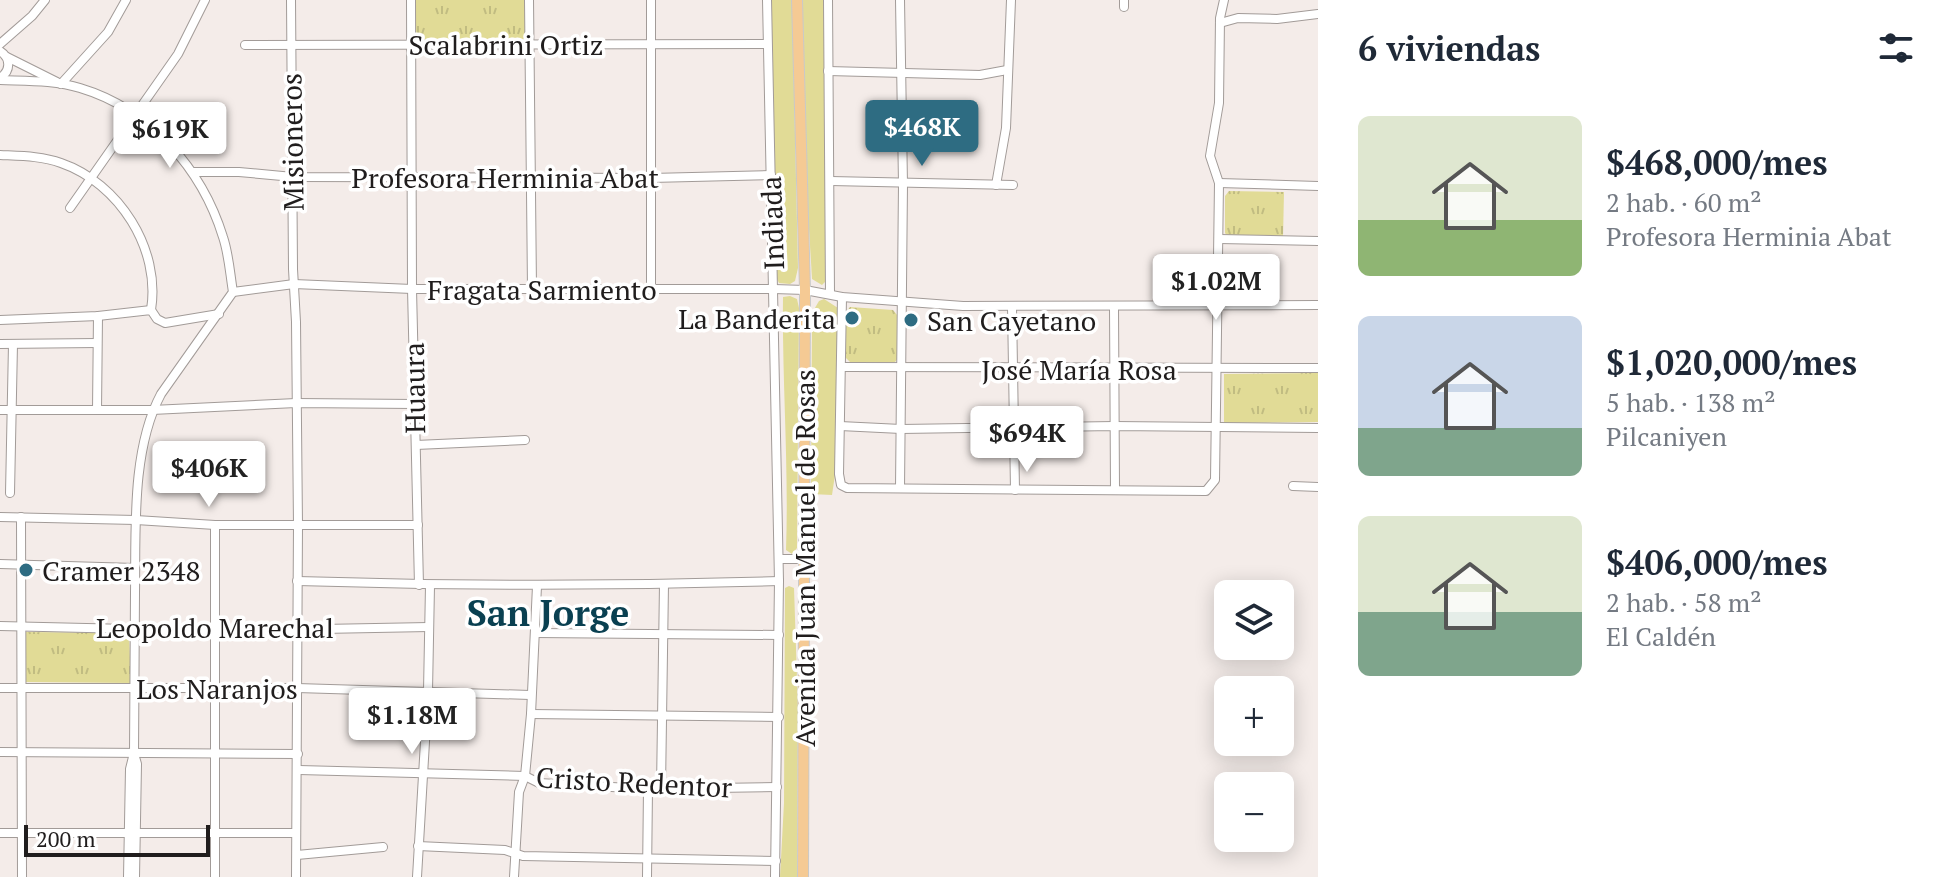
<!DOCTYPE html>
<html lang="es">
<meta charset="utf-8">
<style>
body{margin:0;font-family:"PT Serif",serif;background:#f6f6f7;color:#1f2937;height:100vh;display:flex;flex-direction:column;font-size:30px;white-space:nowrap}
*{box-sizing:border-box;margin:0}
p{font-size:26px;color:#747a83}
.icon{flex:none;width:44px;height:44px;fill:none;stroke:currentColor;stroke-width:2;stroke-linecap:round;stroke-linejoin:round}
.map{position:relative;flex:1;overflow:hidden}
.details{display:flex;flex-direction:column;background:#fff;width:640px}
.details>*{flex:none}
.tools{position:absolute;left:1214px;top:580px;display:grid;gap:16px}
.tools a{display:grid;place-items:center;width:80px;height:80px;border-radius:12px;background:#fff;box-shadow:0 4px 20px #0003;font-size:40px}
.scale{position:absolute;left:24px;bottom:20px;width:186px;box-sizing:border-box;padding-left:8px;border:4px solid #201d1d;border-top:0;font-size:22px;line-height:28px;white-space:nowrap;color:#201d1d;-webkit-text-stroke:6px #fff;paint-order:stroke}
.price{position:absolute;translate:-50% -68px;padding:0 18px;border-radius:8px;background:#fff;color:#222;font-size:26px;line-height:52px;filter:drop-shadow(0 2px 4px #0008)}
.price::after{content:'';position:absolute;left:50%;top:48px;width:24px;height:18px;margin-left:-12px;background:inherit;clip-path:polygon(0 0,100% 0,50% 100%)}
.price.active{background:#2e6c82;color:#fff}
ul{padding:0;list-style:none}
li{display:flex;align-items:center;gap:24px;height:200px;padding:0 40px}
li span{display:grid;place-items:center;flex:none;width:224px;height:160px;border-radius:12px;color:#555}
li>.icon{margin-inline-start:auto}
span .icon{width:96px;height:96px;fill:#fffc;stroke-width:1}
li b{font-size:34px}
h2{display:flex;justify-content:space-between;align-items:center;height:96px;padding:0 40px;font-size:34px}
main{display:flex;flex:1;min-height:0}
.map>svg:first-child{display:block}
</style>
<main>
<div class="map">
<svg width="1318" height="877" viewBox="0 0 1318 877">
<defs>
<pattern id="park-tufts" width="24" height="20" patternUnits="userSpaceOnUse" patternTransform="scale(2)"><rect width="24" height="20" fill="#e1db96"/><path d="M3 7l-1-3M5 7V3M7 7l1-3M15 17l-1-3M17 17v-4M19 17l1-3" fill="none" stroke="#c1bc81"/></pattern>
</defs>
<rect width="100%" height="100%" fill="#f4ece9"/>
<g fill="#e1db96">
<path d="M 769,0 L 792,0 L 798,268 L 795,281 L 790,284 L 779,283 L 777,279 Z"/>
<path d="M 802,0 L 825,0 L 827,280 L 822,285 L 812,279 L 805,161 Z"/>
<path d="M 790,296 L 797,299 L 799,308 L 797,548 L 792,554 L 786,550 C 789,466 782,382 783,297 Z"/>
<path d="M 824,299 L 838,308 L 835,475 L 832,495 L 811,494 L 812,313 L 819,301 Z"/>
<path d="M 789,586 L 794,588 L 798,708 L 797,877 L 780,877 L 784,803 L 785,588 Z"/>
</g>
<g fill="url(#park-tufts)">
<path d="M 414,0 L 525,0 L 526,39 L 414,40 Z"/>
<path d="M 1229,191 L 1284,192 L 1283,238 L 1228,237 L 1225,233 L 1225,196 Z"/>
<path d="M 850,307 L 893,310 L 898,316 L 898,358 L 895,362 L 850,362 L 845,357 L 846,312 Z"/>
<path d="M 1318,373 L 1318,422 L 1224,423 L 1224,374 Z"/>
<path d="M 26,632 L 129,633 L 131,683 L 26,682 Z"/>
</g>
<g fill="none" stroke-linecap="round" stroke-linejoin="round">
<defs>
<g id="minor">
<path d="M 291,0 L 293,269 L 296,322 L 298,525 L 296,877"/>
<path d="M 411,0 L 412,289 L 419,585"/>
<path d="M 529,0 L 532,289"/>
<path d="M 767,0 L 779,581 L 775,877"/>
<path d="M 828,0 L 830,294"/>
<path d="M 1124,7 L 1124,0"/>
<path d="M 1220,23 L 1238,18 L 1277,19 L 1318,14"/>
<path d="M 0,44 L 32,16 L 45,0"/>
<path d="M 245,45 L 767,44"/>
<path d="M 0,51 C 11,58 11,71 0,78"/>
<path d="M 7,57 L 57,82"/>
<path d="M 828,71 L 980,75 L 1007,70"/>
<path d="M 0,80 C 26,81 55,80 80,88 C 150,109 202,169 223,237 C 229,255 230,274 233,292 L 161,394 C 131,450 136,531 135,593 C 135,647 134,700 134,753 L 130,769 L 128,877"/>
<path d="M 61,84 L 108,32 L 126,0"/>
<path d="M 0,155 C 21,156 42,156 61,163 C 119,183 161,249 151,310"/>
<path d="M 193,172 L 239,172 L 293,177 L 651,178 L 771,175"/>
<path d="M 831,181 L 1013,185"/>
<path d="M 1219,183 L 1318,186"/>
<path d="M 996,185 L 1006,128 L 1011,0"/>
<path d="M 70,208 L 178,54 L 205,0"/>
<path d="M 1219,239 L 1318,241"/>
<path d="M 651,290 L 651,0"/>
<path d="M 233,292 L 294,284 L 412,289 L 774,289 L 805,290 L 842,297 L 963,306 L 1318,305"/>
<path d="M 842,297 L 839,474 L 841,485 L 847,488 L 1206,491 L 1215,480 L 1219,183 L 1210,156 L 1219,103 L 1220,18 L 1224,0"/>
<path d="M 1012,307 L 1015,490"/>
<path d="M 1114,307 L 1115,490"/>
<path d="M 0,320 L 98,316 L 151,310 L 157,319 L 165,323 L 219,314"/>
<path d="M 0,344 L 97,343"/>
<path d="M 841,367 L 1318,368"/>
<path d="M 0,410 L 152,410 L 296,403 L 415,404"/>
<path d="M 97,410 L 98,316"/>
<path d="M 840,426 L 901,429 L 1114,426 L 1318,428"/>
<path d="M 416,445 L 525,440"/>
<path d="M 1293,486 L 1318,487"/>
<path d="M 900,488 L 903,184 L 900,0"/>
<path d="M 10,493 L 13,344"/>
<path d="M 0,517 L 136,520 L 215,525 L 418,525"/>
<path d="M 21,517 L 22,877"/>
<path d="M 215,525 L 215,877"/>
<path d="M 779,559 L 804,559"/>
<path d="M 0,564 L 135,568"/>
<path d="M 297,581 C 458,586 618,586 779,581"/>
<path d="M 0,626 L 216,631 L 429,627"/>
<path d="M 536,633 L 779,635"/>
<path d="M 0,688 L 297,688 L 530,695"/>
<path d="M 531,714 L 779,717"/>
<path d="M 0,752 L 298,754"/>
<path d="M 134,754 L 137,764 L 135,877"/>
<path d="M 299,770 L 525,776 L 539,783 L 648,789 L 777,787"/>
<path d="M 661,788 L 664,584"/>
<path d="M 0,833 L 296,833"/>
<path d="M 418,846 L 505,850 L 523,856 L 776,861"/>
<path d="M 297,855 L 383,847"/>
<path d="M 417,877 L 428,691 L 430,586"/>
<path d="M 514,877 L 519,792 L 525,776 L 531,714 L 537,586"/>
<path d="M 647,877 L 648,789"/>
</g>
<path id="major" d="M 797,0 L 805,290 L 803,877"/>
</defs>
<use href="#minor" stroke="#a29b98" stroke-width="10"/>
<use href="#major" stroke="#c9c9c9" stroke-width="12"/>
<use href="#minor" stroke="#fff" stroke-width="8"/>
<use href="#major" stroke="#f5ca94" stroke-width="10"/>
</g>
<g fill="#2e6c82" stroke="#fff" stroke-width="3">
<circle cx="852" cy="318" r="8"/>
<circle cx="911" cy="320" r="8"/>
<circle cx="26" cy="570" r="8"/>
</g>
<g text-anchor="middle" dominant-baseline="central" stroke-width="7" stroke-linejoin="round" paint-order="stroke">
<g font-size="28" fill="#201d1d" stroke="#fff">
<text x="506" y="44">Scalabrini Ortiz</text>
<text transform="translate(292 142) rotate(-91)">Misioneros</text>
<text x="505" y="177">Profesora Herminia Abat</text>
<text transform="translate(772 223) rotate(-92)">Indiada</text>
<text x="542" y="289">Fragata Sarmiento</text>
<text x="1079" y="369">José María Rosa</text>
<text transform="translate(414 388) rotate(-91)">Huaura</text>
<text transform="translate(804 558) rotate(-90)">Avenida Juan Manuel de Rosas</text>
<text x="215" y="627">Leopoldo Marechal</text>
<text x="217" y="688">Los Naranjos</text>
<text transform="translate(634 782) rotate(3)">Cristo Redentor</text>
</g>
<g font-size="28" fill="#201d1d" stroke="#fff" text-anchor="start">
<text x="836" y="318" text-anchor="end">La Banderita</text>
<text x="927" y="320">San Cayetano</text>
<text x="42" y="570">Cramer 2348</text>
</g>
<g font-size="36" font-weight="bold" fill="#0a4051" stroke="#fff">
<text x="548" y="612">San Jorge</text>
</g>
</g>
</svg>
<div class="tools">
<a><svg class="icon" aria-label="layers" viewBox="0 0 24 24"><path d="M12 4l9 5-9 5-9-5zM3 14l9 5 9-5"/></svg></a>
<a>+</a>
<a>−</a>
</div>
<div class="scale">200 m</div>
<b class="price active" style="left:922px;top:168px">$468K</b>
<b class="price" style="left:170px;top:170px">$619K</b>
<b class="price" style="left:1216px;top:322px">$1.02M</b>
<b class="price" style="left:1027px;top:474px">$694K</b>
<b class="price" style="left:209px;top:509px">$406K</b>
<b class="price" style="left:412px;top:756px">$1.18M</b>
</div>
<section class="details">
<h2>6 viviendas<svg class="icon" aria-label="filters" viewBox="0 0 24 24"><path d="M4 7h16M4 17h16"/><circle cx="9" cy="7" r="2"/><circle cx="15" cy="17" r="2"/></svg></h2>
<ul>
<li><span style="background:linear-gradient(#dfe7d0 65%,#8fb573 0)"><svg class="icon" aria-label="home" viewBox="0 0 24 24"><path d="M3 11l9-7 9 7M6 9v11h12V9"/></svg></span><div><b>$468,000/mes</b><p>2 hab. · 60 m²</p><p>Profesora Herminia Abat</p></div></li>
<li><span style="background:linear-gradient(#c9d6e8 70%,#7fa58c 0)"><svg class="icon" aria-label="home" viewBox="0 0 24 24"><path d="M3 11l9-7 9 7M6 9v11h12V9"/></svg></span><div><b>$1,020,000/mes</b><p>5 hab. · 138 m²</p><p>Pilcaniyen</p></div></li>
<li><span style="background:linear-gradient(#dfe7d0 60%,#7fa58c 0)"><svg class="icon" aria-label="home" viewBox="0 0 24 24"><path d="M3 11l9-7 9 7M6 9v11h12V9"/></svg></span><div><b>$406,000/mes</b><p>2 hab. · 58 m²</p><p>El Caldén</p></div></li>
</ul>
</section>
</main>
